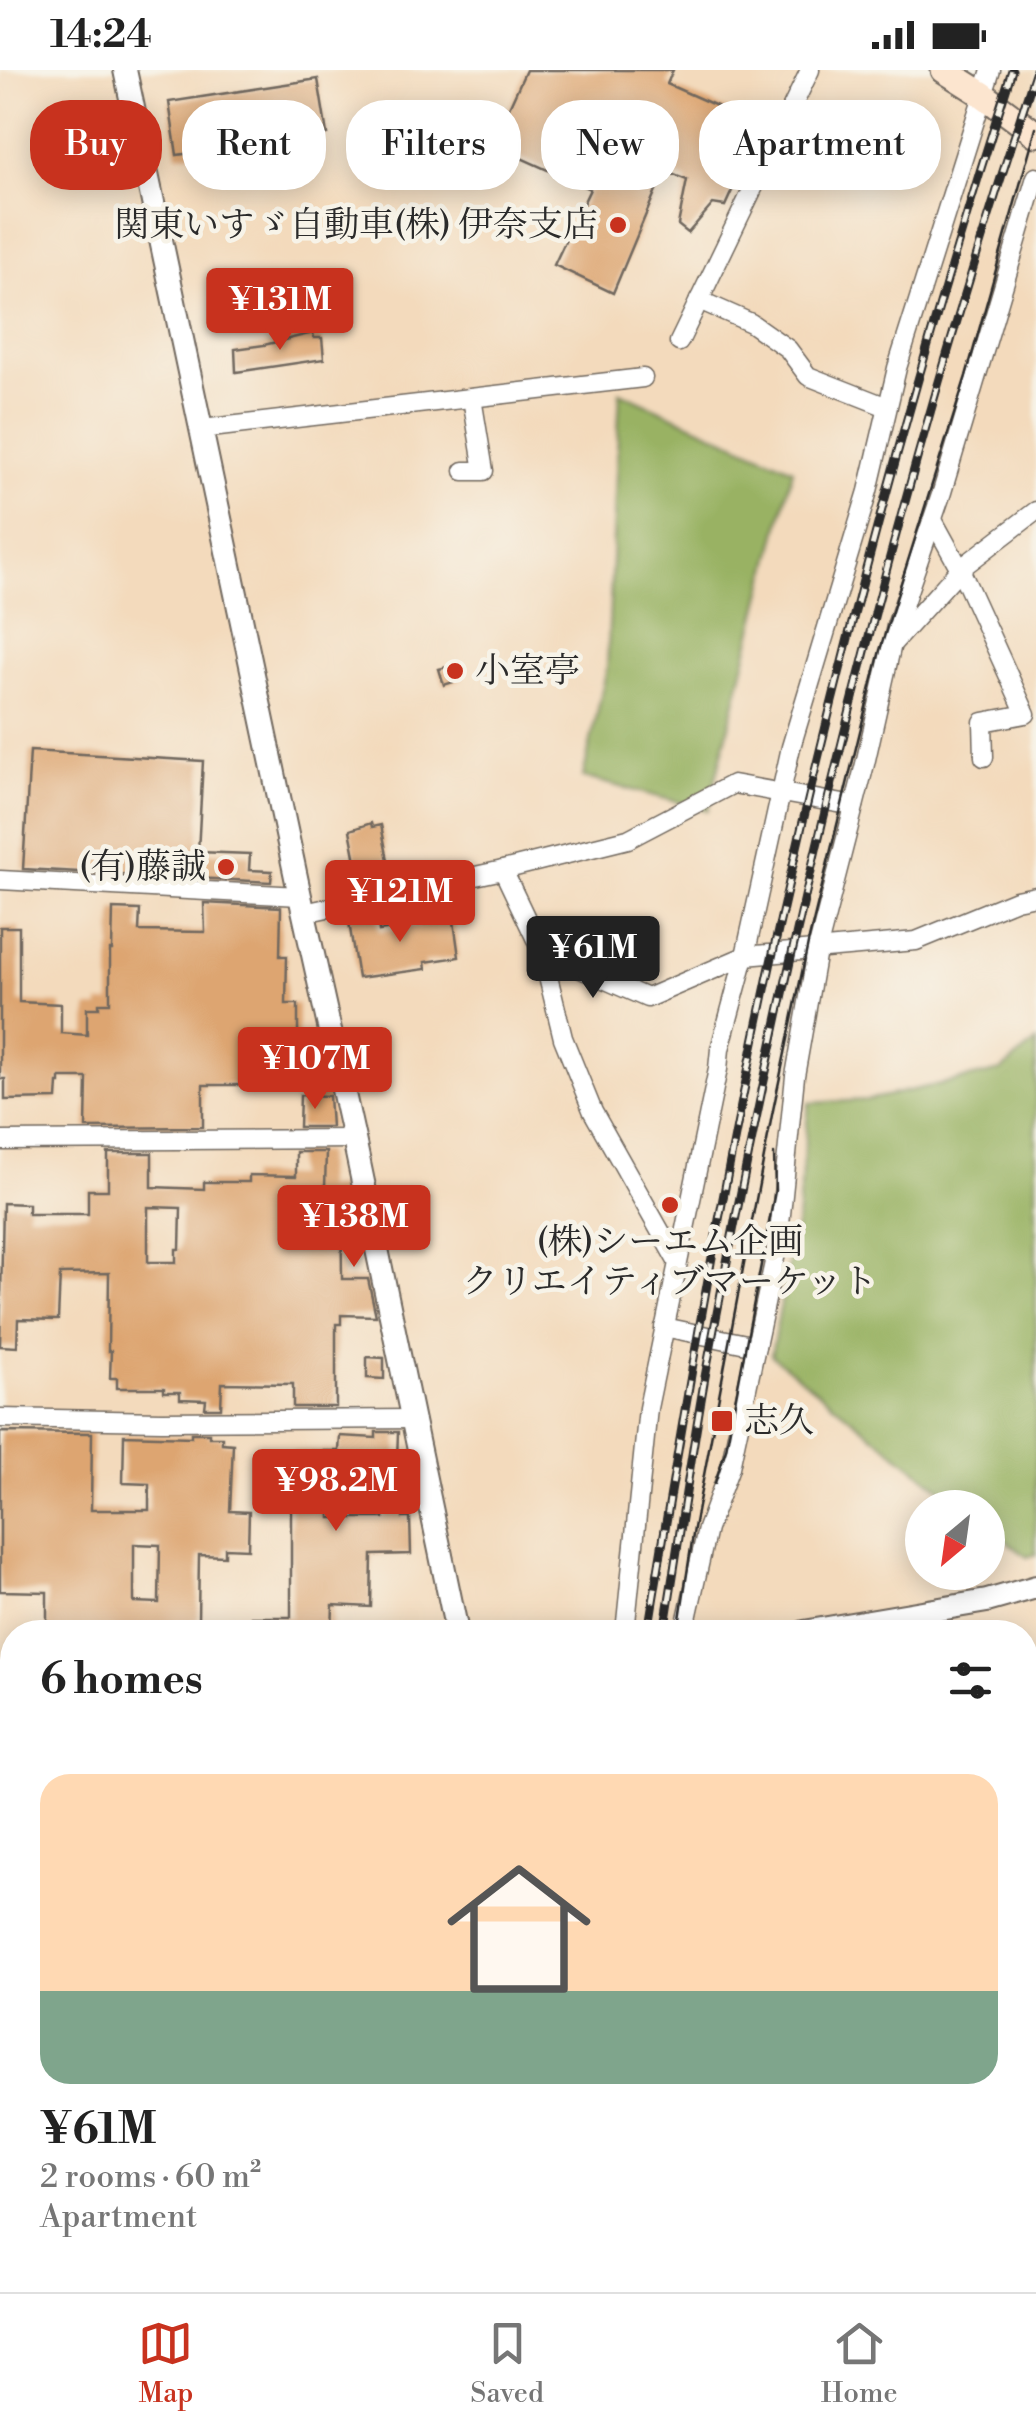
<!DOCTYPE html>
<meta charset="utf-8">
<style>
body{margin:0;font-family:"Libre Bodoni","Noto Serif JP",serif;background:#f2f2f2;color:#222;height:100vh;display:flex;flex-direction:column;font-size:38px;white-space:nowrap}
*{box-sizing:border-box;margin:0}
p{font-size:32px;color:#767676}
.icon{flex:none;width:55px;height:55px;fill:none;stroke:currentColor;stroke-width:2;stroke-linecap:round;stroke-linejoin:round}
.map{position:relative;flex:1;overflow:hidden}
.details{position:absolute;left:0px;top:1550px;width:1038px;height:672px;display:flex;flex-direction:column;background:#fff;border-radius:40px 40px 0 0;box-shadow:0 5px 25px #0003}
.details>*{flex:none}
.top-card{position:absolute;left:30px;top:30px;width:978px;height:90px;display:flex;gap:20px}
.needle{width:65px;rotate:209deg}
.controls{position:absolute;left:905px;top:1420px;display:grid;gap:20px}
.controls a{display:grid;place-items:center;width:100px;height:100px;border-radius:50%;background:#fff;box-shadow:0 5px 25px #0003;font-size:50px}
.price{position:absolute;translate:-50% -85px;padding:0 22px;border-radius:10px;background:#c8321e;color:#fff;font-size:32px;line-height:65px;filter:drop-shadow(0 2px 5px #0008)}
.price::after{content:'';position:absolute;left:50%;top:60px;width:30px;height:22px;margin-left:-15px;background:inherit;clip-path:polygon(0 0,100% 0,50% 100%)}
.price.active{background:#222;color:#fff}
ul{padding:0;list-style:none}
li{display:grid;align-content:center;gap:20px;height:530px;padding:0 40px}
li span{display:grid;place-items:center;height:310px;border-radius:30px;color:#555}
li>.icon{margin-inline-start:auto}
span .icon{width:180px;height:180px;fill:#fffc;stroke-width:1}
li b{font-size:42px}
h2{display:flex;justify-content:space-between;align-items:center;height:120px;padding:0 40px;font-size:42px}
.chip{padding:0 35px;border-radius:40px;background:#fff;box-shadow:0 5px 25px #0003;font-size:35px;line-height:90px}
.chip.active{background:#c8321e;color:#fff}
.status{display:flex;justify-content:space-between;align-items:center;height:70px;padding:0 50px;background:#fff;direction:ltr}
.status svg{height:28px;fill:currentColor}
.menu{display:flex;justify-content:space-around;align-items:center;height:140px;border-top:2px solid #e0e0e0;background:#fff;font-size:28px;color:#767676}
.menu a{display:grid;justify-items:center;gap:5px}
.menu .active{color:#c8321e}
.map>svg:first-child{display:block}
</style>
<div class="status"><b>14:24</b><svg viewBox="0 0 49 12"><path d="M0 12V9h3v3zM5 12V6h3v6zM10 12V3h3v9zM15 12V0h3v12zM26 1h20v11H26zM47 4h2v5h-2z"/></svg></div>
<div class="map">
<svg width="1036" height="2222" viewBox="0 0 1036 2222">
<rect width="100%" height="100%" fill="#f7f3e8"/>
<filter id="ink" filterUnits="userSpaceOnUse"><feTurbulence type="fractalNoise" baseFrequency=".01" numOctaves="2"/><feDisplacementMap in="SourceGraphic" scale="20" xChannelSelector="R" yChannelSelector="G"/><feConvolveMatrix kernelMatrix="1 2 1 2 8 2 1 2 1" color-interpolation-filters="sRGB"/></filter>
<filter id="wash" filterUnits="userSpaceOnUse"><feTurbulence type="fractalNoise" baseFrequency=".0048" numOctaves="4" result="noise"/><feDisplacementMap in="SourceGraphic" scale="40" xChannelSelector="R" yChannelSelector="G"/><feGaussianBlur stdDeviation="2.25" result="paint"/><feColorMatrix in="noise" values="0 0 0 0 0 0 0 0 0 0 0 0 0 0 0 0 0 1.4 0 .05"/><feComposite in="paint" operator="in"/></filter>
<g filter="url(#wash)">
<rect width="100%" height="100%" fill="#f3dabc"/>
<g fill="#99b263" stroke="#626e47" stroke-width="2.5">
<path d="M 620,322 L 793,399 L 708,740 L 583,707 L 607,598 Z"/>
<path d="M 1036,972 L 1036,1484 L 1027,1487 L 988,1456 L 988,1438 L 964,1437 L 771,1285 L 797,1150 L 809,1033 L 867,1030 L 1001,1001 Z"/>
</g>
<g id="blocks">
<g fill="#dda571" fill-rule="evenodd">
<path d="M 526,0 L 673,0 L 667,14 L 762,56 L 744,102 L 741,101 L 725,136 L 713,134 L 688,163 L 678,155 L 687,110 L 664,101 L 613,223 L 554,195 L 590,119 L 492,75 Z"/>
<path d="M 318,9 L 327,64 L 177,85 L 169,32 Z"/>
<path d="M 313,263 L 314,268 L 322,268 L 324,289 L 236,302 L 235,279 L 264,275 Z"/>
<path d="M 460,594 L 463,609 L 444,615 L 439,599 Z"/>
<path d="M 30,681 L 203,691 L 198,782 L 250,784 L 249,800 L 272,801 L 271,812 L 23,799 Z"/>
<path d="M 371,753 L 372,757 L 381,755 L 388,790 L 357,796 L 350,760 Z"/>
<path d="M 204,833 L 281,837 L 280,886 L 287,886 L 286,934 L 298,934 L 298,993 L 259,993 L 259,1015 L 203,1015 L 203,1057 L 86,1058 L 87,1008 L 60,1008 L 60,1013 L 58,1013 L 57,1029 L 5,1030 L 5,1009 L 0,1009 L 0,857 L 19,857 L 19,932 L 61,934 L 61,963 L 87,965 L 87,938 L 99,938 L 99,933 L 110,933 L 110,880 L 112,880 L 113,839 L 140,840 L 139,861 L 205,862 Z"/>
<path d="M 376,840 L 379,861 L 432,853 L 431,847 L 453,844 L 459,887 L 425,892 L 426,899 L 358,908 L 348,846 Z"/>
<path d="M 300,1025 L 329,1026 L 331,1057 L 299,1057 Z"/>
<path d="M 296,1082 L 326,1082 L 325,1118 L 341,1118 L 342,1209 L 368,1209 L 376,1246 L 341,1245 L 341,1254 L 336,1254 L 336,1337 L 293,1337 L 293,1314 L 222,1313 L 221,1338 L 205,1338 L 206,1330 L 180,1329 L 180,1322 L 164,1322 L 164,1318 L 117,1318 L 117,1308 L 110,1308 L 111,1281 L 108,1281 L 109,1203 L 60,1204 L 58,1250 L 18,1249 L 17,1277 L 0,1276 L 3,1133 L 28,1134 L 28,1144 L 88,1144 L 88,1120 L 108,1120 L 108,1083 L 152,1083 L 152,1117 L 204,1119 L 204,1112 L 249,1112 L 249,1105 L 296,1106 ZM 148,1137 L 181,1138 L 180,1179 L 176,1179 L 176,1192 L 148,1192 Z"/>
<path d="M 367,1287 L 384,1288 L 384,1309 L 367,1308 Z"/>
<path d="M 0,1362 L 92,1363 L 91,1440 L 149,1440 L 149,1414 L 123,1413 L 124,1365 L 191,1367 L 191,1363 L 209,1363 L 209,1367 L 222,1367 L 222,1373 L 233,1374 L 230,1441 L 249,1442 L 248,1479 L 225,1478 L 225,1486 L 199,1485 L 198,1550 L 193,1550 L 193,1562 L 47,1562 L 47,1522 L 0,1521 ZM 134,1474 L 160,1475 L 159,1533 L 134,1532 Z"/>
<path d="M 376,1362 L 398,1362 L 397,1389 L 382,1389 L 382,1419 L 329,1418 L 330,1448 L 384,1448 L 384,1441 L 403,1441 L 403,1448 L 410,1448 L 411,1484 L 372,1485 L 371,1537 L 333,1535 L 332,1562 L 250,1562 L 251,1547 L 291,1547 L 291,1381 L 339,1381 L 340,1366 L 376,1368 Z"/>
</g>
</g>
</g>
<g filter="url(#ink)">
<use href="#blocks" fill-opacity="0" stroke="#71685e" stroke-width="2.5"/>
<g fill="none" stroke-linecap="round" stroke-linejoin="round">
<defs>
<g id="minor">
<path d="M 699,230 L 751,253 L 788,279 L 808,306 L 887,337"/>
<path d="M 679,272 L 810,0"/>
<path d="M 202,359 L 643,308"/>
<path d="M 464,401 L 484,401 L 472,328"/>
<path d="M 933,450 L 960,499 L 1026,644 L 983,652 L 984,687"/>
<path d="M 894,572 L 960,499 L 1036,441"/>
<path d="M 503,800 L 542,882 L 647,928 L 745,886 L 916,871 L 1016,830 L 1036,826"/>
<path d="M 0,810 L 300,826"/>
<path d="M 304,843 L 503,800 L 628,769 L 733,714 L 854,736"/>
<path d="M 542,882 L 563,968 L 593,1042 L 677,1191"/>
<path d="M 0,1071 L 354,1069"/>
<path d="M 664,1257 L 756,1276"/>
<path d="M 0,1348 L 162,1351 L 413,1349"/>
<path d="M 625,1562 L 648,1338 L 718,999 L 720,979 L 745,886 L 791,677 L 868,421 L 897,298 L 991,0"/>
<path d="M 684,1562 L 707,1459 L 730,1397 L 778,1174 L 795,1006 L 817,881 L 865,694 L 896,556 L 942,422 L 1036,107"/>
<path d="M 0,1907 L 12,1907"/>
<path d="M 0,2127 L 12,2127"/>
<path d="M 0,2188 L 12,2189"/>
<path d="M 148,2210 L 148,2222"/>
<path d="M 221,2210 L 221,2222"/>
<path d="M 552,2222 L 553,2210"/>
<path d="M 614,2222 L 616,2210"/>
<path d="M 853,2222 L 925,2210"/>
</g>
<g id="tertiary">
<path d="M 125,0 L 300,826 L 354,1069 L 457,1562"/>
<path d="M 804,1562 L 987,1531 L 1036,1517"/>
<path d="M 0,1629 L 12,1629"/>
<path d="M 595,2210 L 598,2222"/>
</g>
<path id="secondary" d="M 944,0 L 982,24 L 1036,64"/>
</defs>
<use href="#minor" stroke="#71685e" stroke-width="21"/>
<use href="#tertiary" stroke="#71685e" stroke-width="26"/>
<use href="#secondary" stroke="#71685e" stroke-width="29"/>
<use href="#minor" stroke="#fff" stroke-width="18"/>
<use href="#tertiary" stroke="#fff" stroke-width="22"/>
<use href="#secondary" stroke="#fce5cf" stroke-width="25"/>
<g stroke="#2b2b2b" stroke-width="2.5">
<path d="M 715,1413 L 726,1379 L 775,1121 L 774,1084"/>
<path d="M 678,1562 L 694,1458 L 772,1045 L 809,869 L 880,580 L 966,306 L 1036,58"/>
<path d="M 599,2222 L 599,2210"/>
</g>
<defs>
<g id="rail">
<path d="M 648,1562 C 688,1316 730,1069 786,825 C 849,547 925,271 1012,0"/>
<path d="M 664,1562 C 678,1477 690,1392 705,1307 C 787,865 894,427 1036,0"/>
<path d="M 585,2222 L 586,2210"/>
</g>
</defs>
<use href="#rail" stroke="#2b2b2b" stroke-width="9"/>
<use href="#rail" stroke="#f7f3e8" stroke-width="5" stroke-dasharray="15" stroke-linecap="butt"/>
</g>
</g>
<g fill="#c8321e" stroke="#f7f3e8" stroke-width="4">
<circle cx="618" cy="155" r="10"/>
<circle cx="455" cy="601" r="10"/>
<circle cx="226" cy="797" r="10"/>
<circle cx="670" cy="1135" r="10"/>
<rect x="710" y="1339" width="24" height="24" rx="5"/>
</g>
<g text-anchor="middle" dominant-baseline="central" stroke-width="9" stroke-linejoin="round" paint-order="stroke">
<g font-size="35" fill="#2b2b2b" stroke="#f7f3e8" text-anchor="end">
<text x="598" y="155">関東いすゞ自動車(株) 伊奈支店</text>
<text x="475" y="601" text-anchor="start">小室亭</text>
<text x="206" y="797">(有)藤誠</text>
<text x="670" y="1172" text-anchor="middle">(株)シーエム企画<tspan x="670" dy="40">クリエイティブマーケット</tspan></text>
<text x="744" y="1351" text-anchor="start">志久</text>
</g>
</g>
</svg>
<div class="controls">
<a><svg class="needle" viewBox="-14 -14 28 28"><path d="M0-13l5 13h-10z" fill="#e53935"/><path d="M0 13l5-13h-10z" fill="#767676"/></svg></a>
</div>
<b class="price" style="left:280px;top:283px">¥131M</b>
<b class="price" style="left:400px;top:875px">¥121M</b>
<b class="price active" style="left:593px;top:931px">¥61M</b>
<b class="price" style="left:315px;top:1042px">¥107M</b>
<b class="price" style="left:354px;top:1200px">¥138M</b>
<b class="price" style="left:336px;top:1464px">¥98.2M</b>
<div class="top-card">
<a class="chip active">Buy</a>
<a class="chip">Rent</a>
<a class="chip">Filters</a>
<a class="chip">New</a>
<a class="chip">Apartment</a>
</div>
<section class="details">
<h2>6 homes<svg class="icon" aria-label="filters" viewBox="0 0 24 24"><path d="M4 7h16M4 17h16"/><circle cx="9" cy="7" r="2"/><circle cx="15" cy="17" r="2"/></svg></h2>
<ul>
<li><span style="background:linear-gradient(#ffd9b3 70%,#7fa58c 0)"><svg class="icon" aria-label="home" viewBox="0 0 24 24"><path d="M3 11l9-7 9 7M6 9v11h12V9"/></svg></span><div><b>¥61M</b><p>2 rooms · 60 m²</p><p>Apartment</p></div></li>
</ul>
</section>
</div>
<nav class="menu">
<a class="active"><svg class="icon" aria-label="map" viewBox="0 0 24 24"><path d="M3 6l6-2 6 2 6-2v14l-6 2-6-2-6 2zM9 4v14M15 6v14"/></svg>Map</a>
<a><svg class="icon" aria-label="saved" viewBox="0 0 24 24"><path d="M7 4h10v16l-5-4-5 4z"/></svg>Saved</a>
<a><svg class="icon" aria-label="home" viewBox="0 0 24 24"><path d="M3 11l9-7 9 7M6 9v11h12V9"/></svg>Home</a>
</nav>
